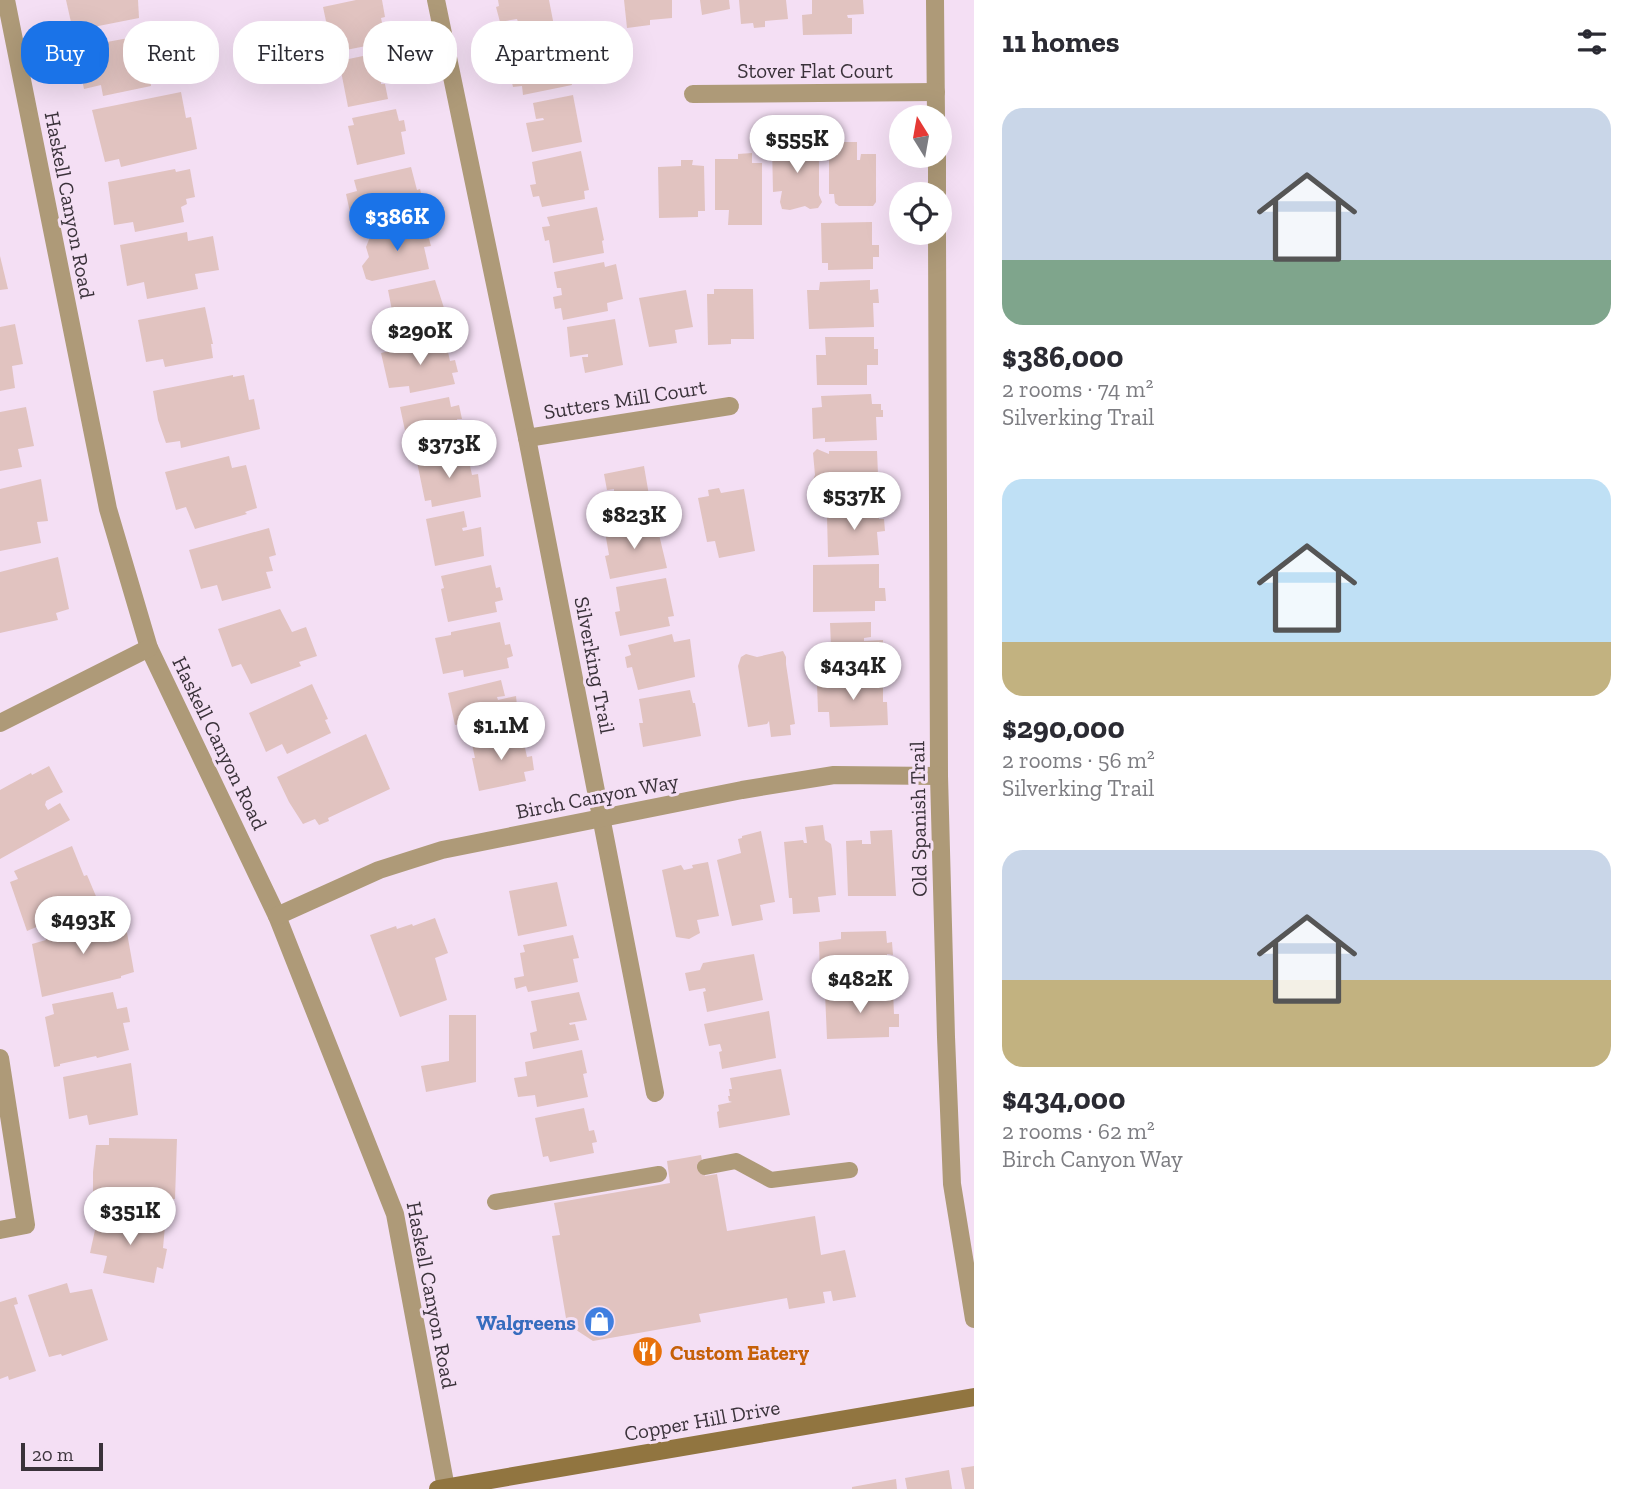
<!DOCTYPE html>
<meta charset="utf-8">
<style>
body{margin:0;font-family:"Zilla Slab",serif;background:#f7f7f7;color:#2b2b33;height:100vh;display:flex;flex-direction:column;font-size:26px;white-space:nowrap}
*{box-sizing:border-box;margin:0}
p{font-size:23px;color:#7c7c81}
.icon{flex:none;width:38px;height:38px;fill:none;stroke:currentColor;stroke-width:2;stroke-linecap:round;stroke-linejoin:round}
.map{position:relative;flex:1;overflow:hidden}
.panel{display:flex;flex-direction:column;background:#fff;width:665px}
.panel>*{flex:none}
.top-card{position:absolute;left:21px;top:21px;width:665px;height:63px;display:flex;gap:14px}
.needle{width:46px;rotate:349deg}
.fabs{position:absolute;left:889px;top:105px;display:grid;gap:14px}
.fabs a{display:grid;place-items:center;width:63px;height:63px;border-radius:50%;background:#fff;box-shadow:0 7px 28px #0002;font-size:35px}
.scale{position:absolute;left:21px;bottom:18px;width:82px;box-sizing:border-box;padding-left:7px;border:4px solid #3a323a;border-top:0;font-size:19px;line-height:24px;white-space:nowrap;color:#3a323a;-webkit-text-stroke:5px #f4dff4;paint-order:stroke}
.price{position:absolute;translate:-50% -60px;padding:0 16px;border-radius:24px;background:#fff;color:#222;font-size:23px;line-height:46px;filter:drop-shadow(0 2px 4px #0008)}
.price::after{content:'';position:absolute;left:50%;top:42px;width:21px;height:16px;margin-left:-10px;background:inherit;clip-path:polygon(0 0,100% 0,50% 100%)}
.price.selected{background:#1a73e8;color:#fff}
ul{padding:0;list-style:none}
li{display:grid;align-content:center;gap:14px;height:371px;padding:0 28px}
li span{display:grid;place-items:center;height:217px;border-radius:21px;color:#555}
li>.icon{margin-inline-start:auto}
span .icon{width:126px;height:126px;fill:#fffc;stroke-width:1}
li b{font-size:30px}
h2{display:flex;justify-content:space-between;align-items:center;height:84px;padding:0 28px;font-size:30px}
.chip{padding:0 24px;border-radius:28px;background:#fff;box-shadow:0 7px 28px #0002;font-size:24px;line-height:63px}
.chip.selected{background:#1a73e8;color:#fff}
main{display:flex;flex:1;min-height:0}
.map>svg:first-child{display:block}
</style>
<main>
<div class="map">
<svg width="974" height="1489" viewBox="0 0 974 1489">
<rect width="100%" height="100%" fill="#f4dff4"/>
<g fill="#e1c3c0">
<path d="M 66,0 L 138,0 L 139,18 L 73,31 Z"/>
<path d="M 356,0 L 382,0 L 385,17 L 381,18 L 386,42 L 336,52 L 333,40 L 330,40 L 323,7 Z"/>
<path d="M 498,0 L 549,0 L 555,31 L 516,39 L 513,23 L 518,22 L 517,19 L 500,22 L 496,7 L 499,6 Z"/>
<path d="M 624,0 L 672,0 L 672,18 L 650,20 L 650,25 L 627,28 Z"/>
<path d="M 700,0 L 729,0 L 730,9 L 702,15 Z"/>
<path d="M 739,0 L 786,0 L 788,19 L 765,21 L 765,27 L 754,28 L 753,23 L 741,24 Z"/>
<path d="M 812,0 L 863,0 L 864,14 L 847,15 L 848,18 L 852,18 L 852,34 L 803,35 L 802,15 L 812,14 Z"/>
<path d="M 155,33 L 160,53 L 148,55 L 151,86 L 103,96 L 101,85 L 84,89 L 75,48 Z"/>
<path d="M 560,39 L 563,53 L 565,52 L 572,85 L 523,95 L 522,86 L 513,87 L 510,74 L 513,73 L 508,50 Z"/>
<path d="M 387,51 L 395,78 L 381,81 L 381,84 L 385,84 L 388,99 L 348,107 L 339,61 Z"/>
<path d="M 181,92 L 186,118 L 191,117 L 197,149 L 121,167 L 119,159 L 105,162 L 92,110 Z"/>
<path d="M 573,95 L 582,142 L 532,152 L 526,123 L 544,120 L 543,118 L 536,119 L 533,103 Z"/>
<path d="M 396,109 L 399,121 L 404,120 L 406,131 L 401,132 L 405,154 L 357,165 L 348,126 L 354,125 L 352,118 Z"/>
<path d="M 783,141 L 795,141 L 795,146 L 819,146 L 819,195 L 822,202 L 818,208 L 810,209 L 805,206 L 790,210 L 782,209 L 780,202 L 782,191 L 773,192 L 772,146 L 783,146 Z"/>
<path d="M 841,142 L 857,142 L 857,160 L 860,160 L 861,154 L 876,154 L 876,202 L 873,206 L 839,206 L 835,203 L 834,194 L 829,194 L 829,145 L 841,145 Z"/>
<path d="M 581,151 L 589,190 L 584,191 L 585,199 L 542,207 L 539,196 L 533,197 L 530,185 L 536,184 L 532,162 Z"/>
<path d="M 752,153 L 752,163 L 762,163 L 762,225 L 728,225 L 729,210 L 715,210 L 715,159 L 738,159 L 738,154 Z"/>
<path d="M 681,160 L 693,160 L 692,165 L 704,166 L 705,211 L 698,211 L 698,217 L 659,218 L 658,167 L 681,166 Z"/>
<path d="M 411,167 L 417,190 L 420,189 L 426,212 L 368,223 L 367,218 L 363,219 L 361,210 L 350,212 L 346,194 L 357,191 L 354,180 Z"/>
<path d="M 175,169 L 176,172 L 190,169 L 195,197 L 186,199 L 187,204 L 181,207 L 184,222 L 135,232 L 133,222 L 114,225 L 108,182 Z"/>
<path d="M 597,207 L 604,240 L 602,241 L 604,253 L 553,263 L 549,240 L 545,241 L 542,227 L 550,226 L 547,217 Z"/>
<path d="M 872,222 L 872,245 L 879,245 L 879,257 L 873,257 L 873,269 L 828,270 L 828,263 L 822,263 L 821,223 Z"/>
<path d="M 425,224 L 431,246 L 424,247 L 429,269 L 372,281 L 366,279 L 362,266 L 369,257 L 366,247 L 370,237 Z"/>
<path d="M 187,232 L 188,241 L 213,236 L 219,270 L 195,274 L 198,289 L 147,299 L 144,282 L 127,286 L 120,245 Z"/>
<path d="M 0,256 L 8,289 L 0,290 Z"/>
<path d="M 604,262 L 605,267 L 616,264 L 623,299 L 607,303 L 608,311 L 563,320 L 561,308 L 555,309 L 553,297 L 562,295 L 561,288 L 557,288 L 554,272 Z"/>
<path d="M 435,280 L 444,308 L 426,311 L 427,315 L 432,313 L 435,329 L 397,336 L 388,290 Z"/>
<path d="M 870,280 L 870,290 L 878,289 L 879,303 L 873,303 L 874,327 L 809,329 L 807,290 L 819,290 L 820,282 Z"/>
<path d="M 714,289 L 753,289 L 754,339 L 731,339 L 731,344 L 708,345 L 707,294 L 714,294 Z"/>
<path d="M 686,290 L 693,327 L 675,330 L 677,343 L 649,347 L 639,298 Z"/>
<path d="M 205,307 L 213,344 L 211,344 L 213,358 L 165,367 L 163,359 L 146,362 L 138,320 Z"/>
<path d="M 615,319 L 623,365 L 585,373 L 582,357 L 588,357 L 588,354 L 570,357 L 567,327 Z"/>
<path d="M 15,324 L 23,364 L 12,366 L 15,388 L 0,391 L 0,327 Z"/>
<path d="M 825,337 L 874,337 L 874,349 L 878,349 L 878,365 L 867,365 L 867,385 L 817,385 L 816,355 L 826,355 Z"/>
<path d="M 445,338 L 450,361 L 455,360 L 458,372 L 452,373 L 455,384 L 410,393 L 409,386 L 389,388 L 381,353 Z"/>
<path d="M 233,375 L 233,377 L 244,375 L 249,400 L 254,399 L 260,429 L 181,448 L 180,441 L 166,443 L 158,420 L 153,391 Z"/>
<path d="M 871,394 L 872,404 L 881,404 L 881,410 L 883,410 L 883,417 L 876,417 L 877,440 L 825,442 L 825,438 L 813,439 L 812,408 L 822,407 L 821,396 Z"/>
<path d="M 449,397 L 451,407 L 459,405 L 462,419 L 457,419 L 462,442 L 412,453 L 409,440 L 407,440 L 400,407 Z"/>
<path d="M 26,407 L 34,446 L 18,449 L 22,467 L 0,471 L 0,412 Z"/>
<path d="M 817,449 L 829,454 L 829,451 L 877,451 L 878,474 L 883,474 L 883,498 L 824,499 L 823,487 L 813,486 L 812,482 L 815,475 L 813,453 Z"/>
<path d="M 467,452 L 472,475 L 478,474 L 481,497 L 432,507 L 431,500 L 425,501 L 417,462 Z"/>
<path d="M 229,456 L 232,468 L 246,465 L 257,508 L 245,512 L 247,514 L 195,529 L 186,507 L 176,510 L 165,472 Z"/>
<path d="M 644,466 L 652,513 L 602,522 L 597,494 L 614,491 L 614,489 L 607,490 L 604,474 Z"/>
<path d="M 41,479 L 48,521 L 37,522 L 41,543 L 0,551 L 0,489 Z"/>
<path d="M 719,488 L 721,493 L 744,489 L 755,551 L 719,558 L 715,541 L 707,542 L 698,498 L 709,496 L 708,490 Z"/>
<path d="M 878,508 L 879,519 L 884,519 L 885,531 L 877,532 L 879,555 L 828,557 L 827,516 L 833,516 L 833,509 Z"/>
<path d="M 464,511 L 467,527 L 462,528 L 463,531 L 481,527 L 484,556 L 435,566 L 426,519 Z"/>
<path d="M 656,522 L 667,568 L 610,579 L 605,556 L 609,555 L 605,532 Z"/>
<path d="M 269,528 L 276,555 L 269,557 L 273,571 L 266,572 L 271,588 L 222,601 L 217,585 L 201,589 L 189,550 Z"/>
<path d="M 58,557 L 69,609 L 56,613 L 58,620 L 0,633 L 0,572 Z"/>
<path d="M 879,564 L 879,588 L 885,588 L 886,601 L 875,601 L 875,611 L 813,612 L 813,565 Z"/>
<path d="M 491,565 L 496,588 L 500,587 L 503,600 L 495,602 L 497,612 L 448,622 L 441,589 L 444,588 L 441,576 Z"/>
<path d="M 666,578 L 674,616 L 668,617 L 670,626 L 620,636 L 615,612 L 620,611 L 616,587 Z"/>
<path d="M 280,609 L 292,632 L 306,627 L 317,656 L 299,662 L 301,666 L 251,684 L 241,664 L 232,667 L 218,629 Z"/>
<path d="M 500,622 L 505,645 L 510,644 L 513,656 L 507,658 L 509,668 L 464,677 L 463,670 L 443,674 L 435,638 L 451,635 L 451,632 Z"/>
<path d="M 871,622 L 871,637 L 864,638 L 864,641 L 883,640 L 883,656 L 880,656 L 880,668 L 832,669 L 830,623 Z"/>
<path d="M 672,634 L 674,642 L 690,639 L 695,677 L 638,690 L 632,667 L 627,668 L 625,657 L 631,655 L 628,645 Z"/>
<path d="M 783,651 L 786,657 L 786,664 L 795,724 L 790,725 L 791,735 L 771,737 L 769,721 L 767,724 L 748,727 L 738,666 L 741,657 L 746,654 L 757,657 Z"/>
<path d="M 883,677 L 883,702 L 887,702 L 888,725 L 830,727 L 829,712 L 818,712 L 817,683 L 831,682 L 831,679 Z"/>
<path d="M 501,680 L 505,696 L 497,697 L 498,700 L 516,696 L 519,725 L 471,735 L 468,723 L 455,725 L 448,693 Z"/>
<path d="M 312,684 L 328,719 L 325,720 L 331,733 L 287,754 L 282,744 L 266,752 L 249,713 Z"/>
<path d="M 690,690 L 693,703 L 695,703 L 701,736 L 643,747 L 639,723 L 643,723 L 639,699 Z"/>
<path d="M 366,734 L 390,789 L 328,818 L 329,821 L 319,825 L 315,819 L 303,824 L 289,802 L 277,777 Z"/>
<path d="M 522,734 L 527,757 L 532,756 L 534,770 L 524,772 L 526,781 L 479,791 L 472,758 L 475,758 L 472,744 Z"/>
<path d="M 49,766 L 63,792 L 46,801 L 45,805 L 48,810 L 60,803 L 70,820 L 0,859 L 0,790 L 31,773 L 32,775 Z"/>
<path d="M 823,825 L 825,840 L 831,844 L 832,849 L 836,895 L 818,897 L 820,912 L 793,914 L 792,898 L 789,898 L 784,842 L 803,840 L 804,843 L 807,843 L 805,827 Z"/>
<path d="M 892,830 L 896,896 L 848,896 L 846,841 L 862,840 L 862,844 L 871,844 L 870,831 Z"/>
<path d="M 761,831 L 775,902 L 760,905 L 763,920 L 732,926 L 717,860 L 741,853 L 738,839 L 742,838 L 742,836 Z"/>
<path d="M 72,846 L 84,876 L 87,875 L 98,901 L 27,931 L 10,882 L 18,879 L 14,871 Z"/>
<path d="M 708,862 L 719,916 L 697,920 L 700,933 L 689,939 L 676,937 L 662,870 L 681,865 L 684,870 L 693,868 L 692,865 Z"/>
<path d="M 557,882 L 567,926 L 518,936 L 509,891 Z"/>
<path d="M 124,916 L 134,972 L 121,976 L 121,978 L 42,997 L 32,944 L 46,940 L 44,933 Z"/>
<path d="M 435,918 L 448,953 L 435,958 L 447,1000 L 400,1017 L 370,935 L 396,926 L 397,929 L 412,924 L 413,926 Z"/>
<path d="M 886,931 L 887,943 L 892,942 L 893,955 L 887,954 L 887,978 L 837,979 L 837,976 L 820,977 L 819,942 L 841,939 L 841,932 Z"/>
<path d="M 573,935 L 579,958 L 573,959 L 578,982 L 528,992 L 526,986 L 516,989 L 514,978 L 524,976 L 520,953 L 525,952 L 523,945 Z"/>
<path d="M 754,954 L 763,1000 L 707,1012 L 703,992 L 706,991 L 705,988 L 689,991 L 685,973 L 700,970 L 703,963 Z"/>
<path d="M 893,991 L 894,1014 L 899,1014 L 899,1027 L 889,1027 L 889,1037 L 827,1039 L 825,993 Z"/>
<path d="M 113,992 L 117,1009 L 127,1007 L 130,1022 L 123,1023 L 129,1050 L 97,1058 L 96,1056 L 60,1064 L 60,1066 L 54,1067 L 45,1017 L 54,1014 L 52,1004 Z"/>
<path d="M 579,992 L 587,1020 L 569,1023 L 570,1025 L 575,1024 L 579,1040 L 533,1049 L 530,1033 L 537,1031 L 531,1001 Z"/>
<path d="M 769,1011 L 776,1058 L 722,1069 L 719,1052 L 722,1051 L 720,1044 L 709,1046 L 704,1024 Z"/>
<path d="M 449,1015 L 476,1015 L 476,1082 L 426,1092 L 421,1066 L 449,1061 Z"/>
<path d="M 582,1050 L 587,1073 L 583,1074 L 588,1097 L 537,1107 L 535,1095 L 518,1097 L 514,1078 L 527,1076 L 525,1062 Z"/>
<path d="M 131,1063 L 138,1115 L 89,1125 L 87,1115 L 69,1119 L 63,1077 Z"/>
<path d="M 781,1069 L 790,1115 L 719,1128 L 717,1112 L 719,1111 L 718,1105 L 732,1102 L 729,1101 L 728,1096 L 730,1096 L 729,1089 L 732,1089 L 730,1078 Z"/>
<path d="M 584,1108 L 589,1131 L 594,1130 L 597,1142 L 592,1143 L 594,1153 L 550,1162 L 548,1156 L 543,1157 L 535,1118 Z"/>
<path d="M 109,1138 L 177,1139 L 175,1199 L 93,1200 L 93,1172 L 96,1145 L 109,1145 Z"/>
<path d="M 701,1155 L 705,1176 L 717,1174 L 727,1231 L 815,1216 L 821,1255 L 845,1250 L 856,1297 L 833,1301 L 831,1291 L 823,1292 L 825,1303 L 789,1309 L 787,1298 L 699,1314 L 701,1322 L 593,1341 L 567,1324 L 552,1236 L 560,1235 L 554,1203 L 670,1183 L 667,1161 Z"/>
<path d="M 99,1212 L 165,1226 L 163,1248 L 167,1249 L 163,1269 L 157,1267 L 154,1283 L 103,1273 L 107,1256 L 90,1253 Z"/>
<path d="M 67,1283 L 70,1293 L 92,1289 L 108,1340 L 62,1356 L 61,1354 L 49,1357 L 28,1295 Z"/>
<path d="M 16,1297 L 18,1304 L 14,1305 L 36,1371 L 9,1380 L 8,1376 L 0,1379 L 0,1302 Z"/>
<path d="M 974,1466 L 974,1489 L 965,1489 L 961,1468 Z"/>
<path d="M 949,1470 L 952,1489 L 907,1489 L 905,1478 Z"/>
<path d="M 896,1479 L 897,1489 L 852,1489 L 852,1487 Z"/>
</g>
<g fill="none" stroke-linecap="round" stroke-linejoin="round">
<g stroke="#ae9a78" stroke-width="16">
<path d="M 705,1167 L 736,1161 L 771,1180 L 850,1170"/>
<path d="M 495,1202 L 659,1174"/>
</g>
<g stroke="#ae9a78" stroke-width="18">
<path d="M 6,0 L 108,509 L 149,648 L 277,916 L 395,1214 L 446,1488"/>
<path d="M 436,0 L 527,438 L 655,1093"/>
<path d="M 935,0 L 936,117"/>
<path d="M 693,94 L 936,92"/>
<path d="M 937,156 L 937,194"/>
<path d="M 937,233 L 939,776 L 946,1037 L 952,1184 L 974,1319"/>
<path d="M 527,438 L 730,406"/>
<path d="M 0,723 L 149,648"/>
<path d="M 277,916 L 379,870 L 442,850 L 742,790 L 834,775 L 939,776"/>
<path d="M 0,1058 L 26,1225 L 0,1230"/>
</g>
<path stroke="#917540" stroke-width="18" d="M 438,1489 L 974,1397"/>
</g>
<defs>
<symbol id="shop-disc" viewBox="-11 -11 22 22"><circle r="9.5" fill="#3f7fe0" stroke="#f4dff4"/><path d="M-5-2.5h2.3a2.7 3.5 0 0 1 5.4 0H5L5.5 6h-11ZM-1.5-2.5h3a1.5 2.3 0 0 0-3 0Z" fill="#fff"/></symbol>
<symbol id="restaurant-disc" viewBox="-11 -11 22 22"><circle r="9.5" fill="#e8710a" stroke="#f4dff4"/><path d="M-5-6h1v4h1v-4h1v4h1v-4h1v5L-1.5 .5V6h-2V.5L-5-1ZM5-6V6H3V1.5H1.5Q1.5-4 5-6Z" fill="#fff"/></symbol>
</defs>
<g fill-rule="evenodd">
<use href="#shop-disc" x="582" y="1304" width="35" height="35"/>
<use href="#restaurant-disc" x="630" y="1334" width="35" height="35"/>
</g>
<g text-anchor="middle" dominant-baseline="central" stroke-width="6" stroke-linejoin="round" paint-order="stroke">
<g font-size="21" fill="#3a323a" stroke="#f4dff4">
<text x="815" y="70">Stover Flat Court</text>
<text transform="translate(70 205) rotate(79)">Haskell Canyon Road</text>
<text transform="translate(625 399) rotate(-9)">Sutters Mill Court</text>
<text transform="translate(595 665) rotate(79)">Silverking Trail</text>
<text transform="translate(220 743) rotate(64)">Haskell Canyon Road</text>
<text transform="translate(597 796) rotate(-11)">Birch Canyon Way</text>
<text transform="translate(918 819) rotate(-91)">Old Spanish Trail</text>
<text transform="translate(432 1295) rotate(79)">Haskell Canyon Road</text>
<text transform="translate(702 1420) rotate(-10)">Copper Hill Drive</text>
</g>
<g font-size="21" font-weight="bold" fill="#366cbe" stroke="#f4dff4" text-anchor="end">
<text x="576" y="1322">Walgreens</text>
</g>
<g font-size="21" font-weight="bold" fill="#c56008" stroke="#f4dff4" text-anchor="start">
<text x="670" y="1352">Custom Eatery</text>
</g>
</g>
</svg>
<div class="fabs">
<a><svg class="needle" viewBox="-14 -14 28 28"><path d="M0-13l5 13h-10z" fill="#e53935"/><path d="M0 13l5-13h-10z" fill="#7c7c81"/></svg></a>
<a><svg class="icon" aria-label="locate" viewBox="0 0 24 24"><circle cx="12" cy="12" r="6"/><path d="M12 2v4M12 18v4M2 12h4M18 12h4"/></svg></a>
</div>
<div class="scale">20 m</div>
<b class="price" style="left:797px;top:175px">$555K</b>
<b class="price selected" style="left:397px;top:253px">$386K</b>
<b class="price" style="left:420px;top:367px">$290K</b>
<b class="price" style="left:449px;top:480px">$373K</b>
<b class="price" style="left:854px;top:532px">$537K</b>
<b class="price" style="left:634px;top:551px">$823K</b>
<b class="price" style="left:853px;top:702px">$434K</b>
<b class="price" style="left:501px;top:762px">$1.1M</b>
<b class="price" style="left:83px;top:956px">$493K</b>
<b class="price" style="left:860px;top:1015px">$482K</b>
<b class="price" style="left:130px;top:1247px">$351K</b>
<div class="top-card">
<a class="chip selected">Buy</a>
<a class="chip">Rent</a>
<a class="chip">Filters</a>
<a class="chip">New</a>
<a class="chip">Apartment</a>
</div>
</div>
<section class="panel">
<h2>11 homes<svg class="icon" aria-label="filters" viewBox="0 0 24 24"><path d="M4 7h16M4 17h16"/><circle cx="9" cy="7" r="2"/><circle cx="15" cy="17" r="2"/></svg></h2>
<ul>
<li><span style="background:linear-gradient(#c9d6e8 70%,#7fa58c 0)"><svg class="icon" aria-label="home" viewBox="0 0 24 24"><path d="M3 11l9-7 9 7M6 9v11h12V9"/></svg></span><div><b>$386,000</b><p>2 rooms · 74 m²</p><p>Silverking Trail</p></div></li>
<li><span style="background:linear-gradient(#bfe0f5 75%,#c2b280 0)"><svg class="icon" aria-label="home" viewBox="0 0 24 24"><path d="M3 11l9-7 9 7M6 9v11h12V9"/></svg></span><div><b>$290,000</b><p>2 rooms · 56 m²</p><p>Silverking Trail</p></div></li>
<li><span style="background:linear-gradient(#c9d6e8 60%,#c2b280 0)"><svg class="icon" aria-label="home" viewBox="0 0 24 24"><path d="M3 11l9-7 9 7M6 9v11h12V9"/></svg></span><div><b>$434,000</b><p>2 rooms · 62 m²</p><p>Birch Canyon Way</p></div></li>
</ul>
</section>
</main>
